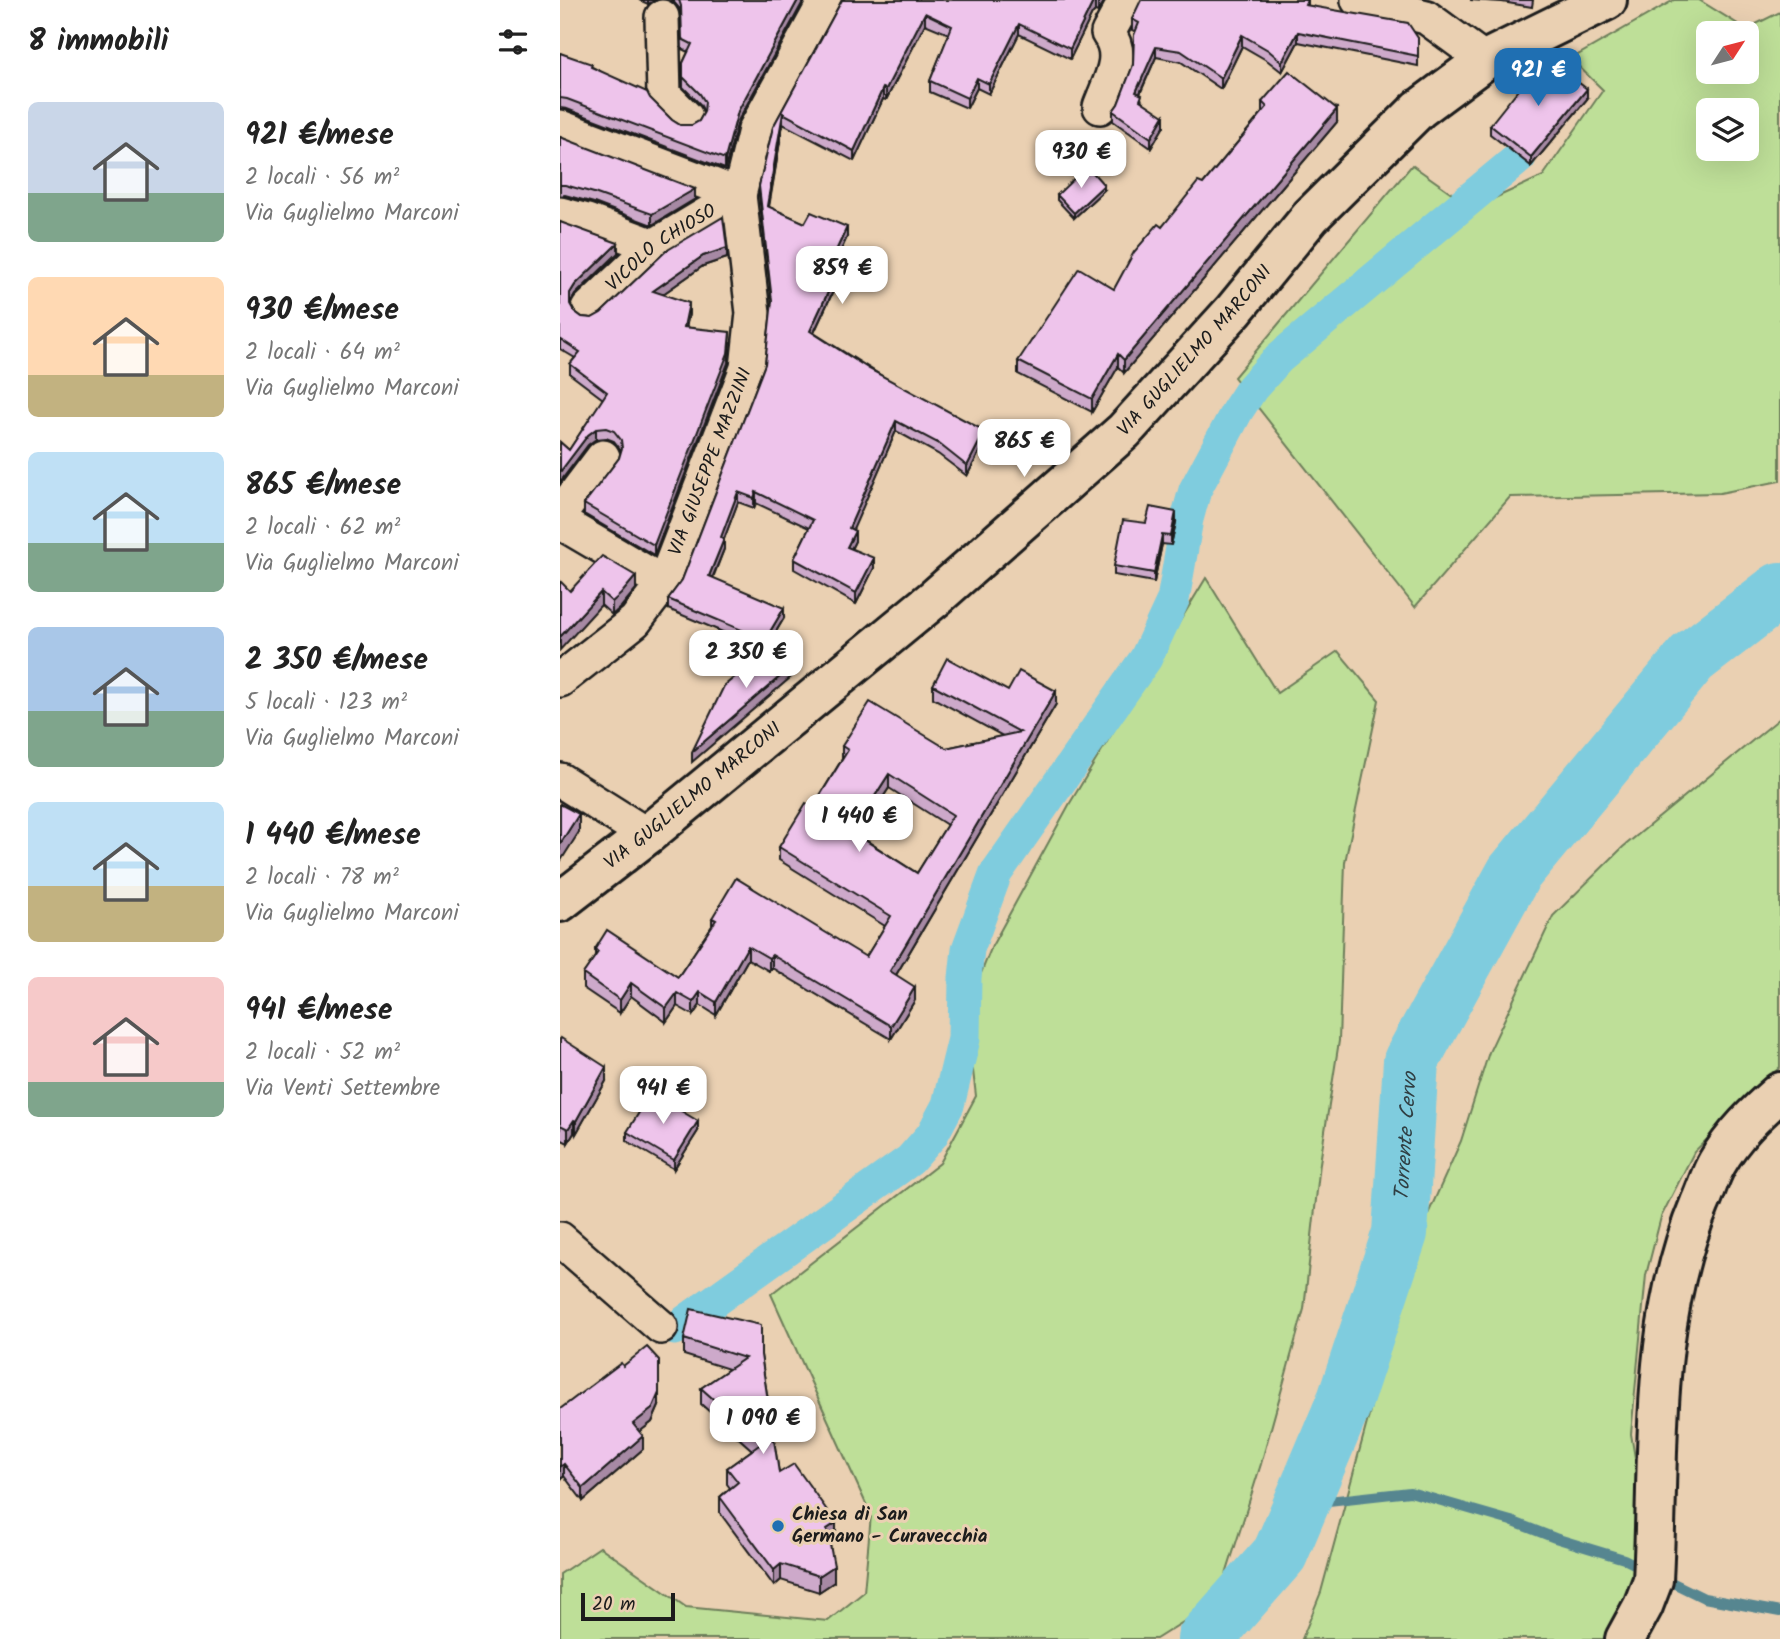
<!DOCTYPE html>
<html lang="it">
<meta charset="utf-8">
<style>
body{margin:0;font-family:Kalam,sans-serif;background:#f2f2f2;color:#222;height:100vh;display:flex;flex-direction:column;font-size:26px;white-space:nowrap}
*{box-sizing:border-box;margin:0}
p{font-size:23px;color:#767676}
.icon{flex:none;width:38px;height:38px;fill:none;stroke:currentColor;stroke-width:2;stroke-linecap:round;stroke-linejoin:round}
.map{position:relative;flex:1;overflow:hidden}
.sheet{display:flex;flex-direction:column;background:#fff;width:560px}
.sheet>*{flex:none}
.needle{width:46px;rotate:54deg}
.fabs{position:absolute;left:1136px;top:21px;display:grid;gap:14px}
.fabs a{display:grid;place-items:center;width:63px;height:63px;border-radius:10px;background:#fff;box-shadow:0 7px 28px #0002;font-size:35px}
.scale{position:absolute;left:21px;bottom:18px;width:94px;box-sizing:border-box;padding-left:7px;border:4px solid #1c1c1c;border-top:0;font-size:19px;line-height:24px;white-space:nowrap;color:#1c1c1c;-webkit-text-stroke:5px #ead0b2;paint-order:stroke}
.price{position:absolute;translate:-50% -60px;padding:0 16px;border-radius:14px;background:#fff;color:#222;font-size:23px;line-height:46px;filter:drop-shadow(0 2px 4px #0008)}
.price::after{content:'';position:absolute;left:50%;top:42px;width:21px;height:16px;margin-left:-10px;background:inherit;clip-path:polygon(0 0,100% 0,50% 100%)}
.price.current{background:#1f6fb2;color:#fff}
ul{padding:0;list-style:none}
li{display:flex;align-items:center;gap:21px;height:175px;padding:0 28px}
li span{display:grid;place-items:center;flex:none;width:196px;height:140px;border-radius:10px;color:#555}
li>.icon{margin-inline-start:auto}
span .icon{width:84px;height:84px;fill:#fffc;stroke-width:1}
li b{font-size:30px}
h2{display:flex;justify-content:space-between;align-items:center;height:84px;padding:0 28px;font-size:30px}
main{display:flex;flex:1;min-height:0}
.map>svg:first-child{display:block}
</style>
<main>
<section class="sheet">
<h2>8 immobili<svg class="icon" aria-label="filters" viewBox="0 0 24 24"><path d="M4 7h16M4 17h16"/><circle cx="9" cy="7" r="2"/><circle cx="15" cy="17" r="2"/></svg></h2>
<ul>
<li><span style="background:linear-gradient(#c9d6e8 65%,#7fa58c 0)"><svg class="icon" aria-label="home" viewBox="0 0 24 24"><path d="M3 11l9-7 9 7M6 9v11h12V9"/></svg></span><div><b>921 €/mese</b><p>2 locali · 56 m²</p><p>Via Guglielmo Marconi</p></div></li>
<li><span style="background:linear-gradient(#ffd9b3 70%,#c2b280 0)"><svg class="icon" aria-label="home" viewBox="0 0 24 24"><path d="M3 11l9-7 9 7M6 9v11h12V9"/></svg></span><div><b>930 €/mese</b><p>2 locali · 64 m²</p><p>Via Guglielmo Marconi</p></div></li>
<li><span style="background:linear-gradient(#bfe0f5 65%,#7fa58c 0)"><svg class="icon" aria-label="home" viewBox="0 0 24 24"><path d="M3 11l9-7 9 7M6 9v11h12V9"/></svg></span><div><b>865 €/mese</b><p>2 locali · 62 m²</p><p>Via Guglielmo Marconi</p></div></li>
<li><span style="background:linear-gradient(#a9c7e8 60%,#7fa58c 0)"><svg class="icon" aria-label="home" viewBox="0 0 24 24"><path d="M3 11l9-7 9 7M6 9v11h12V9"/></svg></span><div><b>2 350 €/mese</b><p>5 locali · 123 m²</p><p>Via Guglielmo Marconi</p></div></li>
<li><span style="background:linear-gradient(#bfe0f5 60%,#c2b280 0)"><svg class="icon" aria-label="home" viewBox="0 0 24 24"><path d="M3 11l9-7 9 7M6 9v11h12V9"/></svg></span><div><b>1 440 €/mese</b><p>2 locali · 78 m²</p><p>Via Guglielmo Marconi</p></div></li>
<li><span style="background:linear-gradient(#f6c9c9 75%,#7fa58c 0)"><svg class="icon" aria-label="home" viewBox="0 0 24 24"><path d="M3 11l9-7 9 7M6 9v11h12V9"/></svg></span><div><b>941 €/mese</b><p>2 locali · 52 m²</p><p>Via Venti Settembre</p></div></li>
</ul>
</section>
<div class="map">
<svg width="1220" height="1639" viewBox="0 0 1220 1639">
<rect width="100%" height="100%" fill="#ead0b2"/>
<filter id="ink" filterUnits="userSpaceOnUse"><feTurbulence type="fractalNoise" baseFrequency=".0143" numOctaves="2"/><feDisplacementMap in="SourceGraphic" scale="14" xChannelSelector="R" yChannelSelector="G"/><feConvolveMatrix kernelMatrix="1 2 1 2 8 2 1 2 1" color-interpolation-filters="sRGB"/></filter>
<g filter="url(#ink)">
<g fill="#bedf98" stroke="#6d7e5a" stroke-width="2" fill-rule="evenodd">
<path d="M 1114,0 L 1139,0 L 1186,29 L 1220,12 L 1220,481 L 1160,493 L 950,497 L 855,607 L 674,377 L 852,165 L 913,208 L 983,176 L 1043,90 L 1011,59 ZM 1148,33 L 1186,33 L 1186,72 L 1148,72 ZM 1148,110 L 1186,110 L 1186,149 L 1148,149 Z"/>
<path d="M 646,578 L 717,693 L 778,651 L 819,700 L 785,862 L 779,1041 L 760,1163 L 744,1309 L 701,1464 L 658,1600 L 596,1639 L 0,1639 L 0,1574 L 40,1547 L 126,1607 L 268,1621 L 304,1592 L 311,1515 L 211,1294 L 380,1163 L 416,1096 L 406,1011 L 432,946 L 510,803 Z"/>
<path d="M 1220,718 L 1220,1067 L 1134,1152 L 1101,1217 L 1086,1275 L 1071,1434 L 1089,1541 L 1051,1639 L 742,1639 L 761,1592 L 808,1419 L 842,1272 L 901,1141 L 929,1052 L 993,916 L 1063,847 Z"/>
</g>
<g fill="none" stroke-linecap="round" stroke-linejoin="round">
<g stroke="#578690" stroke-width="10">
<path d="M 741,1504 L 850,1492 L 951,1521 L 995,1538 L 1064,1559 L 1084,1569"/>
<path d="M 1101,1577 L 1144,1598 L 1220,1612"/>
</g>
<path stroke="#7fccde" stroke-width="33" d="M 115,1329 L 350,1160 L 372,1135 L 388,1105 L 404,1039 L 405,978 L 408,949 L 436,873 L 586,658 L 613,600 L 627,519 L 635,490 L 677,411 L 692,388 L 719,358 L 960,157"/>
<path stroke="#7fccde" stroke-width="56" id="s1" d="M 645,1639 L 720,1554 L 785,1400 L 840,1233 L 851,1061 L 954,873 L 1132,658 L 1220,590"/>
<defs>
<g id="street">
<path d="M 798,0 L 866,17 L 925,60"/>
<path d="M 102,17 L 104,95 L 126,117"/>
<path d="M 540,107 C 549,82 566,56 548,33 L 566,0"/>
<path d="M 0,127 L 179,195"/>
<path d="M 0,214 L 27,221 L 94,246"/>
<path id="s2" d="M 28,309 L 94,246 L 179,195"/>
<path d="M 0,514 L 43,457"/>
<path d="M 0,522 L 104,583"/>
<path id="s3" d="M 0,680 L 75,621 L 104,583 L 187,368 L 193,313 L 179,195 L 195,130 L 266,0"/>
<path d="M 0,780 L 87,835"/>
<path d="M 0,1239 L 101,1327"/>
</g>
<g id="secondary">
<path id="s4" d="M 0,902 L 87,835 L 375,598 L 564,431 L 674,310 L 751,216 L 859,109 L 925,60 L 1047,0"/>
<path d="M 1065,1639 L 1083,1606 L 1093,1580 C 1100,1451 1089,1325 1140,1203 C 1146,1190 1150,1175 1157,1163 C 1173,1135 1196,1113 1220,1092"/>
</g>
</defs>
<use href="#street" stroke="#1c1c1c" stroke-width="38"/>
<use href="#secondary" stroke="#1c1c1c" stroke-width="44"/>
<use href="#street" stroke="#ead0b2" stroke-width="33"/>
<use href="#secondary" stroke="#ead0b2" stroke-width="38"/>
</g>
<g fill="#cda9ca" stroke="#1c1c1c" stroke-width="2" fill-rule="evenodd">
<path d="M 79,0 L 97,0 L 88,4 Z"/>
<path d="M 110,0 L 244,0 L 178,121 L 165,169 L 7,109 L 0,108 L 0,53 L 32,67 L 90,98 L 112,120 L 120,125 L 132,125 L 139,121 L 144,112 L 140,104 L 123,87 L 123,63 L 128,52 L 122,49 L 121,16 L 119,8 L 112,0 Z"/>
<path d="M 282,0 L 545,0 L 538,12 L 535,11 L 532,14 L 510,59 L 459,34 L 429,94 L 417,88 L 407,108 L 370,92 L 370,81 L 389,34 L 365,24 L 326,100 L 323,99 L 294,161 L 223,124 L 209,207 L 245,223 L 287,237 L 277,259 L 282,272 L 254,333 L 425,441 L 407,476 L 378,454 L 336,431 L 292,530 L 295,541 L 291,549 L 314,568 L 296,604 L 234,569 L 234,559 L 249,528 L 196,503 L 194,508 L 178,502 L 164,539 L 164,549 L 153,578 L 224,618 L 205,650 L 108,609 L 108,599 L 122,580 L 205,364 L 212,306 L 199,196 L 199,186 L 213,127 Z"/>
<path d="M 748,0 L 748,6 L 858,38 L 858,66 L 738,42 L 722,72 L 708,61 L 682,46 L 661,89 L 621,62 L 596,57 L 580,94 L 582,101 L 604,126 L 591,148 L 553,121 L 553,111 L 558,104 L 573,65 L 576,32 L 572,30 L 572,19 Z"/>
<path d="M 910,0 L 973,0 L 972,7 L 942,2 Z"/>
<path d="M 1027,99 L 971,166 L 930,134 L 930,125 Z"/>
<path d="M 702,102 L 777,122 L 564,373 L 558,367 L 532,412 L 458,374 L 458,361 L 554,289 L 602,227 L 643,184 L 702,113 Z"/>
<path d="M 0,137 L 135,199 L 92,225 L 34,203 L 5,195 L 0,196 Z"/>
<path d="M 544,190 L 514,218 L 497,200 L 497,195 Z"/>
<path d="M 0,222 L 58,253 L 15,295 L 10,303 L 14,311 L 22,317 L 32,318 L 41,313 L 106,251 L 167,258 L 143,266 L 103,294 L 129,314 L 126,327 L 170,343 L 168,363 L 94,555 L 24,514 L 24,504 L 59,458 L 61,450 L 54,441 L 46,438 L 36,439 L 28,445 L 0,482 L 0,442 L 9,450 L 43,399 L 10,374 L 10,364 L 15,358 L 0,349 Z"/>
<path d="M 616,522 L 611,545 L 602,544 L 594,582 L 554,575 L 554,566 L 586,523 Z"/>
<path d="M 76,589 L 61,607 L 52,615 L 41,605 L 10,591 Z"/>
<path d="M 373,685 L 448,691 L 496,704 L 336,975 L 355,1000 L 331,1039 L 212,968 L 209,971 L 188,959 L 156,1015 L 140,1005 L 133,1015 L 117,1006 L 106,1022 L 71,996 L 60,1013 L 23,988 L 23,974 L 35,958 L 35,949 L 118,977 L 152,926 L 152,918 L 306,957 L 325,926 L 219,860 L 219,847 L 253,807 L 282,759 L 282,746 L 386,748 L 443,736 L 373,698 ZM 329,788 L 387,825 L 357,873 L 298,835 Z"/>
<path d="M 0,1040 L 46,1081 L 16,1134 L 14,1133 L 8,1143 L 0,1139 Z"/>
<path d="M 138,1131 L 114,1169 L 67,1141 L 67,1132 Z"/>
<path d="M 124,1339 L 201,1355 L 219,1473 L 276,1539 L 270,1544 L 274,1582 L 259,1592 L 221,1580 L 214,1586 L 160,1513 L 160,1497 L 170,1488 L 167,1484 L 167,1468 L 192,1450 L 141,1404 L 141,1388 L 169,1369 L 124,1355 Z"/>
<path d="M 99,1406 L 92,1422 L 79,1432 L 83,1449 L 23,1501 L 4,1476 L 0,1480 L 0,1409 Z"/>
</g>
<g fill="#a789a4" stroke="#1c1c1c" stroke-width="2">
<path d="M 88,0 L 97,0 L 88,4 Z"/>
<path d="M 238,0 L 244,0 L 178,121 L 165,169 L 165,159 L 178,111 Z"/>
<path d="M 535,0 L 535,11 L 532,14 L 510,59 L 510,49 L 532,4 Z"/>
<path d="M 539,0 L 545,0 L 538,12 L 538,1 Z"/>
<path d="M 365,13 L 365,24 L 326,100 L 326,89 Z"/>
<path d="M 459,24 L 459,34 L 429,94 L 429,84 Z"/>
<path d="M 738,32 L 738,42 L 722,72 L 722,62 Z"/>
<path d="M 682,35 L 682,46 L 661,89 L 661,78 Z"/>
<path d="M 596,47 L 596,57 L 576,102 L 576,92 Z"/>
<path d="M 417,78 L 417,88 L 407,108 L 407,98 Z"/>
<path d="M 323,88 L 323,99 L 294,161 L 294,151 Z"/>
<path d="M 1027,89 L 1027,99 L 971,166 L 971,157 Z"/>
<path d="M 777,109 L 777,122 L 564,373 L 564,360 Z"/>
<path d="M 223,113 L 223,124 L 207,216 L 207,206 Z"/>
<path d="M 604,116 L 604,126 L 591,148 L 591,138 Z"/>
<path d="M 544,185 L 544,190 L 514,218 L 514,213 Z"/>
<path d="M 135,189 L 135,199 L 92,225 L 92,214 Z"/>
<path d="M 287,227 L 287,237 L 273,268 L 273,257 Z"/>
<path d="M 58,243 L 58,253 L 15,295 L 10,303 L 10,293 L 15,285 Z"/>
<path d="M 167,248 L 167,258 L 143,266 L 93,301 L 93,291 L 143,256 Z"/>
<path d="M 282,262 L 282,272 L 250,341 L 250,331 Z"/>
<path d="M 129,303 L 129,314 L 124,338 L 124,327 Z"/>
<path d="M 170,332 L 168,363 L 94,555 L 94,545 Z"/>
<path d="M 558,354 L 558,367 L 532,412 L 532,399 Z"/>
<path d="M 336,421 L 336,431 L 289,539 L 289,528 Z"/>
<path d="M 36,429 L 36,439 L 28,445 L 0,482 L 0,472 L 28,435 Z"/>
<path d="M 425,431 L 425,441 L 407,476 L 407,466 Z"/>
<path d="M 178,492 L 178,502 L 161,547 L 161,537 Z"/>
<path d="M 196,492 L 196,503 L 194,508 L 194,498 Z"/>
<path d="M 616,512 L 616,522 L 611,545 L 611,536 Z"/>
<path d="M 295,531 L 295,541 L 287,557 L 287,547 Z"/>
<path d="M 602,535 L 602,544 L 594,582 L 594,573 Z"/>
<path d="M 164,539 L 164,549 L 149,586 L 149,576 Z"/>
<path d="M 314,558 L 314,568 L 296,604 L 296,593 Z"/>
<path d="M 76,576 L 76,589 L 61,607 L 52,615 L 52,602 Z"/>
<path d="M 41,592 L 41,605 L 0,650 L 0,637 Z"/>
<path d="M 224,608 L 224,618 L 205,650 L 205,640 Z"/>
<path d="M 237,662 L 237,672 L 132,762 L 132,752 Z"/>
<path d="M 496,691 L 496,704 L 330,985 L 330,971 Z"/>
<path d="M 329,774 L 329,788 L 292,845 L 292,832 Z"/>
<path d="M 19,814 L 19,832 L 0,862 L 0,844 Z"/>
<path d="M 188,946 L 188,959 L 156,1015 L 156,1002 Z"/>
<path d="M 212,955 L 212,968 L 209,971 L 209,958 Z"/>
<path d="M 71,983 L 71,996 L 60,1013 L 60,1000 Z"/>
<path d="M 355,987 L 355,1000 L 331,1039 L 331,1026 Z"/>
<path d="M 140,992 L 140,1005 L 133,1015 L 133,1002 Z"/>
<path d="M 117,993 L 117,1006 L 106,1022 L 106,1008 Z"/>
<path d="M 46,1067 L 46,1081 L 16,1134 L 16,1121 Z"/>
<path d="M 14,1120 L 14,1133 L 8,1143 L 8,1129 Z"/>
<path d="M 138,1121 L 138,1131 L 114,1169 L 114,1160 Z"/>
<path d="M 99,1393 L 99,1406 L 92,1422 L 73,1437 L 73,1424 Z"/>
<path d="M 83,1436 L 83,1449 L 23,1501 L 23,1488 Z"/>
<path d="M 4,1464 L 4,1476 L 0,1480 L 0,1467 Z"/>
<path d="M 276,1523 L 276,1539 L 267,1545 L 267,1529 Z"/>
<path d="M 221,1564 L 221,1580 L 214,1586 L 214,1570 Z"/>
<path d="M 274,1566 L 274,1582 L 259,1592 L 259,1576 Z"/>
</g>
<g fill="#eec4eb" stroke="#1c1c1c" stroke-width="2" fill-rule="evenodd">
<path d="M 119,0 L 238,0 L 178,111 L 165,159 L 7,99 L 0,98 L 0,53 L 32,64 L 31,67 L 87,92 L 90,98 L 112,120 L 120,125 L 132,125 L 139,121 L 144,112 L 145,102 L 140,94 L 123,77 L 123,63 L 132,44 L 122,39 L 121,6 Z"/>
<path d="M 282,0 L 539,0 L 538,1 L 535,0 L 532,4 L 510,49 L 459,24 L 429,84 L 417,78 L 407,98 L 370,81 L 392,26 L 365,13 L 326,89 L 323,88 L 294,151 L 223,113 L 207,206 L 245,223 L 251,212 L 287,227 L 273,257 L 282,262 L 250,331 L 309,369 L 425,431 L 407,466 L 378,443 L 336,421 L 289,528 L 295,531 L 287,547 L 314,558 L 296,593 L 234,559 L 253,520 L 196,492 L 194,498 L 178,492 L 161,537 L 164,539 L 149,576 L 224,608 L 205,640 L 108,599 L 122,580 L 205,364 L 212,301 L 199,186 L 213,127 Z"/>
<path d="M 581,0 L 747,0 L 745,5 L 848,23 L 858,38 L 858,56 L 738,32 L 722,62 L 708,50 L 682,35 L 661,78 L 621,51 L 596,47 L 576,92 L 582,95 L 580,100 L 604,116 L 591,138 L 553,111 L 558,104 L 573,65 L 574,35 L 579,23 L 572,19 Z"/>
<path d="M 990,61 L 1027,89 L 971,157 L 930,125 L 969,76 L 975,80 Z"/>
<path d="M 729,71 L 777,109 L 564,360 L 558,354 L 532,399 L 458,361 L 519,268 L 554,289 L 574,252 L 598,224 L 602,227 L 638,182 L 643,184 L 707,107 L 702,102 Z"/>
<path d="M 0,137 L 135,189 L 92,214 L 34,193 L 5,185 L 0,185 Z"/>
<path d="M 527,166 L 544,185 L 514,213 L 497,195 Z"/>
<path d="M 163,217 L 167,248 L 143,256 L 93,291 L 129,303 L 124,327 L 170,332 L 168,353 L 94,545 L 24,504 L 59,458 L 62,448 L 61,440 L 54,431 L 46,428 L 36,429 L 28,435 L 0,472 L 0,442 L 9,450 L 47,392 L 10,364 L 20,352 L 0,339 L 0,222 L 58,243 L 15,285 L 10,293 L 10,304 L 14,311 L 22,317 L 32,318 L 41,313 L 106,251 Z"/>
<path d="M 590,507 L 616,512 L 611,536 L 602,535 L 594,573 L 554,566 L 563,520 L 586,523 Z"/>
<path d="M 42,556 L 76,576 L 61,594 L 52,602 L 41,592 L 0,637 L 0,581 L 10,591 Z"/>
<path d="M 211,647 L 237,662 L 132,752 L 164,686 Z"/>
<path d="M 387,658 L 448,691 L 459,671 L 496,691 L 330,971 L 355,987 L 331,1026 L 212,955 L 209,958 L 188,946 L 156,1002 L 140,992 L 133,1002 L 117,993 L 106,1008 L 71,983 L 60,1000 L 23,974 L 38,952 L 35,949 L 47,930 L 118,977 L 156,920 L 152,918 L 176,878 L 306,957 L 331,916 L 219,847 L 246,803 L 253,807 L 288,750 L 282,746 L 310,702 L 386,748 L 460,732 L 373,685 ZM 329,774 L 393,815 L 357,873 L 292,832 Z"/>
<path d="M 0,804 L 19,814 L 0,844 Z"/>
<path d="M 1,1038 L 46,1067 L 16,1121 L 14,1120 L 8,1129 L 0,1125 L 0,1040 Z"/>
<path d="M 91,1093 L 138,1121 L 114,1160 L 67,1132 Z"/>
<path d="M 131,1309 L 201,1325 L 201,1355 L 219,1473 L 234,1464 L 276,1523 L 267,1529 L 274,1566 L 259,1576 L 221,1564 L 214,1570 L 160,1497 L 178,1482 L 167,1468 L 202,1443 L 141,1388 L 185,1358 L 124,1339 Z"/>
<path d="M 87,1347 L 99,1360 L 99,1393 L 92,1409 L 73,1424 L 83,1436 L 23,1488 L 4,1464 L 0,1467 L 0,1409 L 61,1363 L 63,1366 Z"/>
</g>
</g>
<circle fill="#1f6fb2" stroke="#ead0b2" stroke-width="2.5" cx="218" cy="1526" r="7"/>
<g text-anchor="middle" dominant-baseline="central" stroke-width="6" stroke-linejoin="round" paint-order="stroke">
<g font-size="19" fill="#1c1c1c" stroke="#ead0b2">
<text stroke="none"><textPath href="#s2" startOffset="96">VICOLO CHIOSO</textPath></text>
<text stroke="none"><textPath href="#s4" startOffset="842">VIA GUGLIELMO MARCONI</textPath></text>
<text stroke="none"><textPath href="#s3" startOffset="273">VIA GIUSEPPE MAZZINI</textPath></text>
<text stroke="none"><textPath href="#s4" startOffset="170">VIA GUGLIELMO MARCONI</textPath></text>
</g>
<g font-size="19" font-weight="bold" fill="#1c1c1c" stroke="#ead0b2" text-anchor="start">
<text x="232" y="1515">Chiesa di San<tspan x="232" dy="22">Germano - Curavecchia</tspan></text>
</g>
<g font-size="21" font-style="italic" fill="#303f43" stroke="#ead0b2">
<text stroke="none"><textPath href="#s1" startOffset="553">Torrente Cervo</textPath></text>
</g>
</g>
</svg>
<div class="fabs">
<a><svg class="needle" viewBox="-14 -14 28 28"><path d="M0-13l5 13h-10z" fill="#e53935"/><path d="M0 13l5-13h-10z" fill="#767676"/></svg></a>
<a><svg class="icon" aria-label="layers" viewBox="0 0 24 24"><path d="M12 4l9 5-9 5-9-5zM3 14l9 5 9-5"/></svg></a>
</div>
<div class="scale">20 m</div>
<b class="price current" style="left:978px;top:108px">921 €</b>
<b class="price" style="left:521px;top:190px">930 €</b>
<b class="price" style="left:282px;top:306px">859 €</b>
<b class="price" style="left:464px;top:479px">865 €</b>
<b class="price" style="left:186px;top:690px">2 350 €</b>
<b class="price" style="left:299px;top:854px">1 440 €</b>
<b class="price" style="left:103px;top:1126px">941 €</b>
<b class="price" style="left:203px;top:1456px">1 090 €</b>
</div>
</main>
